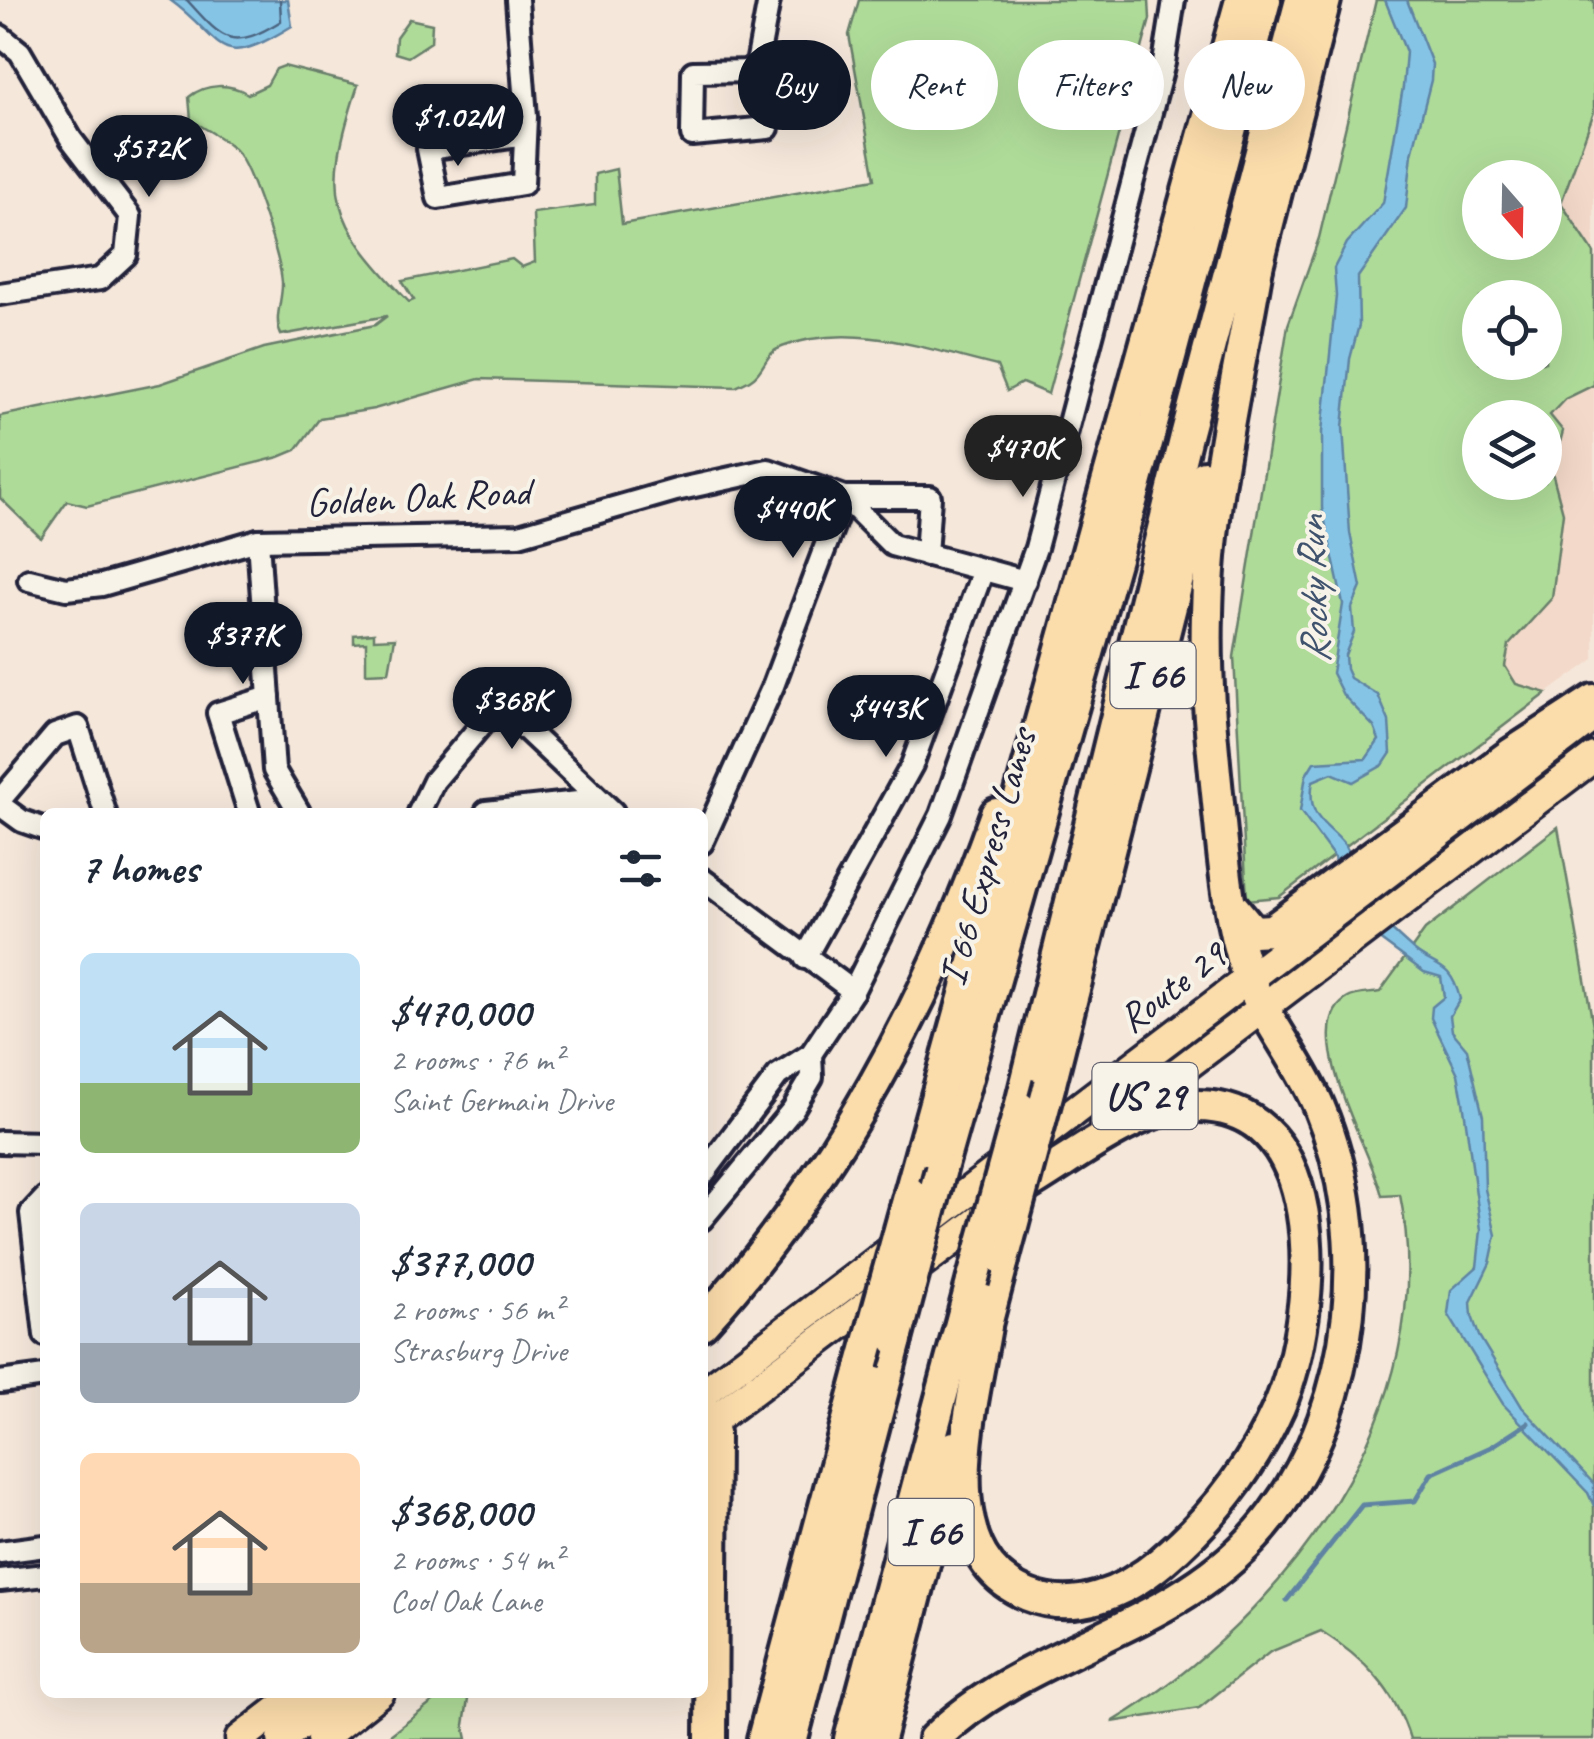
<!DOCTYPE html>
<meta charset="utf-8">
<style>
body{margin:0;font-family:Caveat,sans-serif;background:#f2f2f3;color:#1f2937;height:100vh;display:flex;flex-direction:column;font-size:38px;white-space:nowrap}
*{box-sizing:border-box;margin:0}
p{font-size:32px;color:#747a83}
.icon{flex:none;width:55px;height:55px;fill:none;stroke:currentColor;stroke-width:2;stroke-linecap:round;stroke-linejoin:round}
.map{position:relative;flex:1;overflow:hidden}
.side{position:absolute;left:40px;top:808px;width:668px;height:890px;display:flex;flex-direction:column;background:#fff;border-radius:15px;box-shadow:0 10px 40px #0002}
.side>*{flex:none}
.hud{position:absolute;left:738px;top:40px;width:705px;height:90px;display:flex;gap:20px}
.needle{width:65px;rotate:160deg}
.controls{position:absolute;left:1462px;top:160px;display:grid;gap:20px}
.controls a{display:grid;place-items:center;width:100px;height:100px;border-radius:50%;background:#fff;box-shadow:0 10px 40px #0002;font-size:50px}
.price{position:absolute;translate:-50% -85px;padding:0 22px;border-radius:35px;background:#111827;color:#fff;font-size:32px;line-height:65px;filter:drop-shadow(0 2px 5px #0008)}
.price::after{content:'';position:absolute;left:50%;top:60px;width:30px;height:22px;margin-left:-15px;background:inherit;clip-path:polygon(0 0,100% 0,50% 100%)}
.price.on{background:#222;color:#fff}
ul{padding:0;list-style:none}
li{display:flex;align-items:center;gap:30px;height:250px;padding:0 40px}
li span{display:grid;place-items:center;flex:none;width:280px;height:200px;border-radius:15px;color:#555}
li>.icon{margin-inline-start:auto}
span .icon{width:120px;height:120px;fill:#fffc;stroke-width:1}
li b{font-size:42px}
h2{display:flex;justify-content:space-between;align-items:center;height:120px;padding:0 40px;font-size:42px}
.pill{padding:0 35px;border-radius:45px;background:#fff;box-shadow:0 10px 40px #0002;font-size:35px;line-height:90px}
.pill.on{background:#111827;color:#fff}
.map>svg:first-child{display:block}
</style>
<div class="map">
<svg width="1594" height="1739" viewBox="0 0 1594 1739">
<rect width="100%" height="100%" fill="#f5e7da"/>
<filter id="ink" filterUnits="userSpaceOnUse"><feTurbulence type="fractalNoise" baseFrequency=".01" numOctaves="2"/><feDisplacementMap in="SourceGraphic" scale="20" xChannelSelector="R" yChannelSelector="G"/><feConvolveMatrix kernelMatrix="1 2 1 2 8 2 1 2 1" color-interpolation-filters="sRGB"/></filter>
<g filter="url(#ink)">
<g fill="#f3d9c9">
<path d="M 1594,112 L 1594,253 L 1561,203 Z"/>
<path d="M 1594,385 L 1594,659 L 1547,693 L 1516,684 L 1505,667 L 1509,645 L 1552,598 L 1563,513 L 1552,472 L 1563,432 L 1550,415 L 1565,399 Z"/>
</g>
<g fill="#afdb99" stroke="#687e6a" stroke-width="2.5" fill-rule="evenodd">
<path d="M 859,0 L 1149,0 L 1150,19 L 1048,394 L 1022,383 L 1007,391 L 997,366 C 929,350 851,320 782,347 C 767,352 766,365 756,375 C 752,380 742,384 736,387 L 479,379 L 374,409 L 320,418 L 296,450 L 279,457 L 87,506 L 67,501 L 41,538 L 0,498 L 0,416 L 160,384 L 264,348 L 375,325 L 387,316 L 281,335 C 273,317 283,301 282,282 C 280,257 251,168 236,151 C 226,139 205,129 191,120 L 189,97 C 206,83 230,83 248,94 L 267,85 L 276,69 L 284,66 L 358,85 C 322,196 329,218 409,302 L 414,300 L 402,281 L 512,259 L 522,267 L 535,262 L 533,213 L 595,205 L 595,174 L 616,169 L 622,224 L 875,179 L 849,35 Z"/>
<path d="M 1376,0 L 1594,0 L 1594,112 L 1561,203 L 1594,253 L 1594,385 L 1565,399 L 1550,415 L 1563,431 L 1552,472 L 1563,513 L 1552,598 L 1509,645 L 1505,666 L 1516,684 L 1547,693 L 1279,897 L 1247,900 L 1234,657 L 1288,325 L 1319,238 ZM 1480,178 L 1545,178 L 1545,242 L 1480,242 ZM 1480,298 L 1545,298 L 1545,362 L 1480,362 ZM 1480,418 L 1545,418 L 1545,482 L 1480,482 Z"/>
<path d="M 409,19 L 432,24 L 431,42 L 408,57 L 395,53 L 396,37 Z"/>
<path d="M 374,633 L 374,639 L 395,638 L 389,672 L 366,673 L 366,642 L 354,643 L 354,635 Z"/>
<path d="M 1558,827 L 1594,1031 L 1594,1739 L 1410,1739 C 1395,1689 1363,1658 1321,1631 L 1270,1652 L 1199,1708 L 1112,1722 C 1286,1618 1444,1407 1400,1195 L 1382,1196 C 1373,1153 1295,1027 1348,998 C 1356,993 1371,994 1380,992 L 1425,930 Z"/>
<path d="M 446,1692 L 469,1693 L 464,1725 L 467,1739 L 385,1739 Z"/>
</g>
<g fill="#86c4e6" stroke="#5e83a2" stroke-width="2.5">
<path d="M 170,0 L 288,0 L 292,26 C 214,74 227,41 170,0 Z"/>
<path d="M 1385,0 L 1407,0 L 1432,64 L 1431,80 L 1412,154 L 1406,208 L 1358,277 L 1359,325 L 1350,359 L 1343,427 L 1350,533 L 1361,587 L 1352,608 L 1354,632 L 1345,655 L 1346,669 L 1350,678 L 1378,695 L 1389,721 L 1391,753 L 1383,765 L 1353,782 L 1332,773 L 1313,781 C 1304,825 1338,827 1349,852 C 1360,879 1363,904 1387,926 C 1395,933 1402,940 1409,946 C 1432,969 1450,958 1460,999 L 1450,1016 L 1452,1031 L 1467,1049 L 1483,1116 L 1485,1189 L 1496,1235 L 1490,1263 L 1471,1302 L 1472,1316 L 1479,1336 L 1522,1407 L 1594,1484 L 1594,1506 L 1588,1493 L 1503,1404 L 1448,1314 L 1451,1290 L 1477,1267 L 1481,1230 L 1463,1101 L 1458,1074 L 1431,1018 L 1432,1007 L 1444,997 L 1441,977 L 1424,972 L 1374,935 L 1339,885 L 1334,857 L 1300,811 L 1306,775 L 1314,762 L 1366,759 L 1379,740 L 1374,727 L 1343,695 L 1332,673 L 1343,604 L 1322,508 L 1322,432 L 1336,296 L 1334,268 L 1347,243 L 1383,203 L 1403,87 L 1406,52 Z"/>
</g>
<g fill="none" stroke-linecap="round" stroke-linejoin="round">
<path stroke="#4a637f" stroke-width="2.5" d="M 187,0 C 223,40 231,52 281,21 L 280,0"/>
<path stroke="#5e83a2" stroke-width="5" d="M 1287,1600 L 1362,1505 L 1415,1501 L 1431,1474 L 1491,1447 L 1528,1423"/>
<defs>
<g id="minor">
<path d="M 517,0 L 526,117 L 523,184 L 438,198 L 428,149 L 525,135"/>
<path d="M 0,36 L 20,52 L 71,139 L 130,216 L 126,255 L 100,279 L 0,294"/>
<path d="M 759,71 L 693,72 L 692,135 L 768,128 L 759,71 L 757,64 L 769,0"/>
<path d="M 258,540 L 274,770 L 299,812"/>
<path d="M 29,580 L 66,589 L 102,585 L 258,540 L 519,535 L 676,490 L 768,470 L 844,497 L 892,545 L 1025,581"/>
<path d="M 0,800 L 55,735 L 78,727 L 105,812"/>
<path d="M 0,805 L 22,821 L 45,829"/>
<path d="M 249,812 L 218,713 L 269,697"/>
<path d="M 419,812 L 434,781 L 499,704 L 613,812"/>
<path d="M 486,812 L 597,800"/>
<path d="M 702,843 L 773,686 L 844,497 L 930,497 L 926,555"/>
<path d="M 702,879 L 853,991"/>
<path d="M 805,958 L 912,765 L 983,570"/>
<path d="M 0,1142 L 45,1143"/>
<path d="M 702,1176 L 778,1075 L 811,1054 L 853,991 L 941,815 L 1036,548 L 1164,63 L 1174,0"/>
<path d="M 45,1198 L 31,1213 L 45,1335"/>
<path d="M 702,1219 L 793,1109 L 812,1077 L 811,1054"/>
<path d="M 0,1382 L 45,1376"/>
<path d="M 0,1552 L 45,1546"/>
<path d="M 0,1580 L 45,1575"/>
</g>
<g id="major">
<path d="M 1104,1128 L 1594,757"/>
<path d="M 702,1394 L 1594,716"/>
<path d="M 702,1429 L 1001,1204"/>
<path d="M 240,1739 L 301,1692"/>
<path d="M 282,1739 L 341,1692"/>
<path d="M 321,1739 L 380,1692"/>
</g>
<g id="highway">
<path d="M 1252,286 L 1325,0"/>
<path d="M 1233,907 L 1253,931 L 1272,930 L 1511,754 L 1594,700"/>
<path d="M 1050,1084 L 1204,476"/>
<path d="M 1020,1108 L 1186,436 L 1301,0"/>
<path d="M 941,1169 L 1135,488 L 1265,0"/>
<path d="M 910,1193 L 1241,0"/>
<path d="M 702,1324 C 835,1178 931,999 996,814"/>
<path d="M 986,1326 C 973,1407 928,1554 1028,1595 C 1075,1614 1124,1593 1161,1562 C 1212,1519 1252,1468 1279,1407 C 1320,1312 1336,1082 1173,1108 C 1126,1116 1067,1162 1026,1186"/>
<path d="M 981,1344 L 1003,1260"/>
<path d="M 702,1406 L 713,1433 L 711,1739"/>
<path d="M 763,1739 L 863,1364"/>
<path d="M 792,1739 L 896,1340"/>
<path d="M 850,1739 L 972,1282"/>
<path d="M 879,1739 L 954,1447"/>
<path d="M 934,1739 C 1034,1642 1187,1631 1273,1514 C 1357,1401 1373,1236 1319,1107 C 1299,1059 1263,1018 1246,971 C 1227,916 1223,850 1217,793 C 1211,734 1205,674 1207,614 C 1209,497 1238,381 1257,267"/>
</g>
</defs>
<use href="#minor" stroke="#22223b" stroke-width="28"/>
<use href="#major" stroke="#22223b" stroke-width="35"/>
<use href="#highway" stroke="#22223b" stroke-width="38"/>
<use href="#minor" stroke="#f7f3e8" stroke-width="20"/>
<use href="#major" stroke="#fbdcab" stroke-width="28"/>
<use href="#highway" stroke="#fbdcab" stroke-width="30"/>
<defs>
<g id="highway-bridge">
<path d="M 1003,1260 L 1050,1084"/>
<path d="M 972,1282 L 1020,1108"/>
<path d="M 896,1340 L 941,1169"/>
<path d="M 863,1364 L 910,1193"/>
</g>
</defs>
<use href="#highway-bridge" stroke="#22223b" stroke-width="38" stroke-linecap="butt"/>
<use href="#highway-bridge" stroke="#fbdcab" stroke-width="30"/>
</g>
</g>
<g text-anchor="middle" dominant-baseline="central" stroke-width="8" stroke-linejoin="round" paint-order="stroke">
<g fill="#f7f3e8" stroke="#62616f" stroke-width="2.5">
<rect x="1110.5" y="642" width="85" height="66" rx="8"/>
<rect x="1092.5" y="1063" width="105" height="66" rx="8"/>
<rect x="888.5" y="1499" width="85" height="66" rx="8"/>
</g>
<g font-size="38" font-weight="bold" fill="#22223b">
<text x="1153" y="675">I 66</text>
<text x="1145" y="1096">US 29</text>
<text x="931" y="1532">I 66</text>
</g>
<g font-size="40" fill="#22223b" stroke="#f7f3e8">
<text transform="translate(418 497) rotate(-3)">Golden Oak Road</text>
<text transform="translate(987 857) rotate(-74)">I 66 Express Lanes</text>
<text transform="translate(1172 987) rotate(-37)">Route 29</text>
</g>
<g font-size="42" font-style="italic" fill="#40536e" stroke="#f7f3e8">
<text transform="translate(1313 590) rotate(-92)">Rocky Run</text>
</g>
</g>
</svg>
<div class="controls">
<a><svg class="needle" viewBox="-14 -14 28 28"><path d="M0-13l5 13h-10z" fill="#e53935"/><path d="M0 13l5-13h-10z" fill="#747a83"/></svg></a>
<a><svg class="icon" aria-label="locate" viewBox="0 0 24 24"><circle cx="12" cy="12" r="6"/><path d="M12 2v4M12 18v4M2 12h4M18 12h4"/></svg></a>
<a><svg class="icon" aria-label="layers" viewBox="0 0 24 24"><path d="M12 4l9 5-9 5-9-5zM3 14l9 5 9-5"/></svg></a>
</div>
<b class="price" style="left:458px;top:169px">$1.02M</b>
<b class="price" style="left:149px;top:200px">$572K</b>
<b class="price on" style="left:1023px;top:500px">$470K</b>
<b class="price" style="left:793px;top:561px">$440K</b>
<b class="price" style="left:243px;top:687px">$377K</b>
<b class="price" style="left:512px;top:752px">$368K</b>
<b class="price" style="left:886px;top:760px">$443K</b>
<div class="hud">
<a class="pill on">Buy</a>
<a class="pill">Rent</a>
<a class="pill">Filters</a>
<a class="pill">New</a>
</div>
<section class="side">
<h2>7 homes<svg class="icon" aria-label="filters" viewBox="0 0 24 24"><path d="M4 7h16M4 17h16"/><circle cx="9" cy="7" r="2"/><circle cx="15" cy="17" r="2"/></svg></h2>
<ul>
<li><span style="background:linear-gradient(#bfe0f5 65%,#8fb573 0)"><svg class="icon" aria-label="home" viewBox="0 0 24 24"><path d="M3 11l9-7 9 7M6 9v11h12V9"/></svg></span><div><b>$470,000</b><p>2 rooms · 76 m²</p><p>Saint Germain Drive</p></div></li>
<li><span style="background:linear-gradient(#c9d6e8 70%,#9aa5b1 0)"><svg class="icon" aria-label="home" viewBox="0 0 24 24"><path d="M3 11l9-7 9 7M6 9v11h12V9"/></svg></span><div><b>$377,000</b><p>2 rooms · 56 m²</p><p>Strasburg Drive</p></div></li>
<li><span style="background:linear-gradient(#ffd9b3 65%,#b9a48a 0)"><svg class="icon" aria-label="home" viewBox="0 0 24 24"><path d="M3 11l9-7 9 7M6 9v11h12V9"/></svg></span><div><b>$368,000</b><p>2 rooms · 54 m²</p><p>Cool Oak Lane</p></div></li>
</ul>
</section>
</div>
